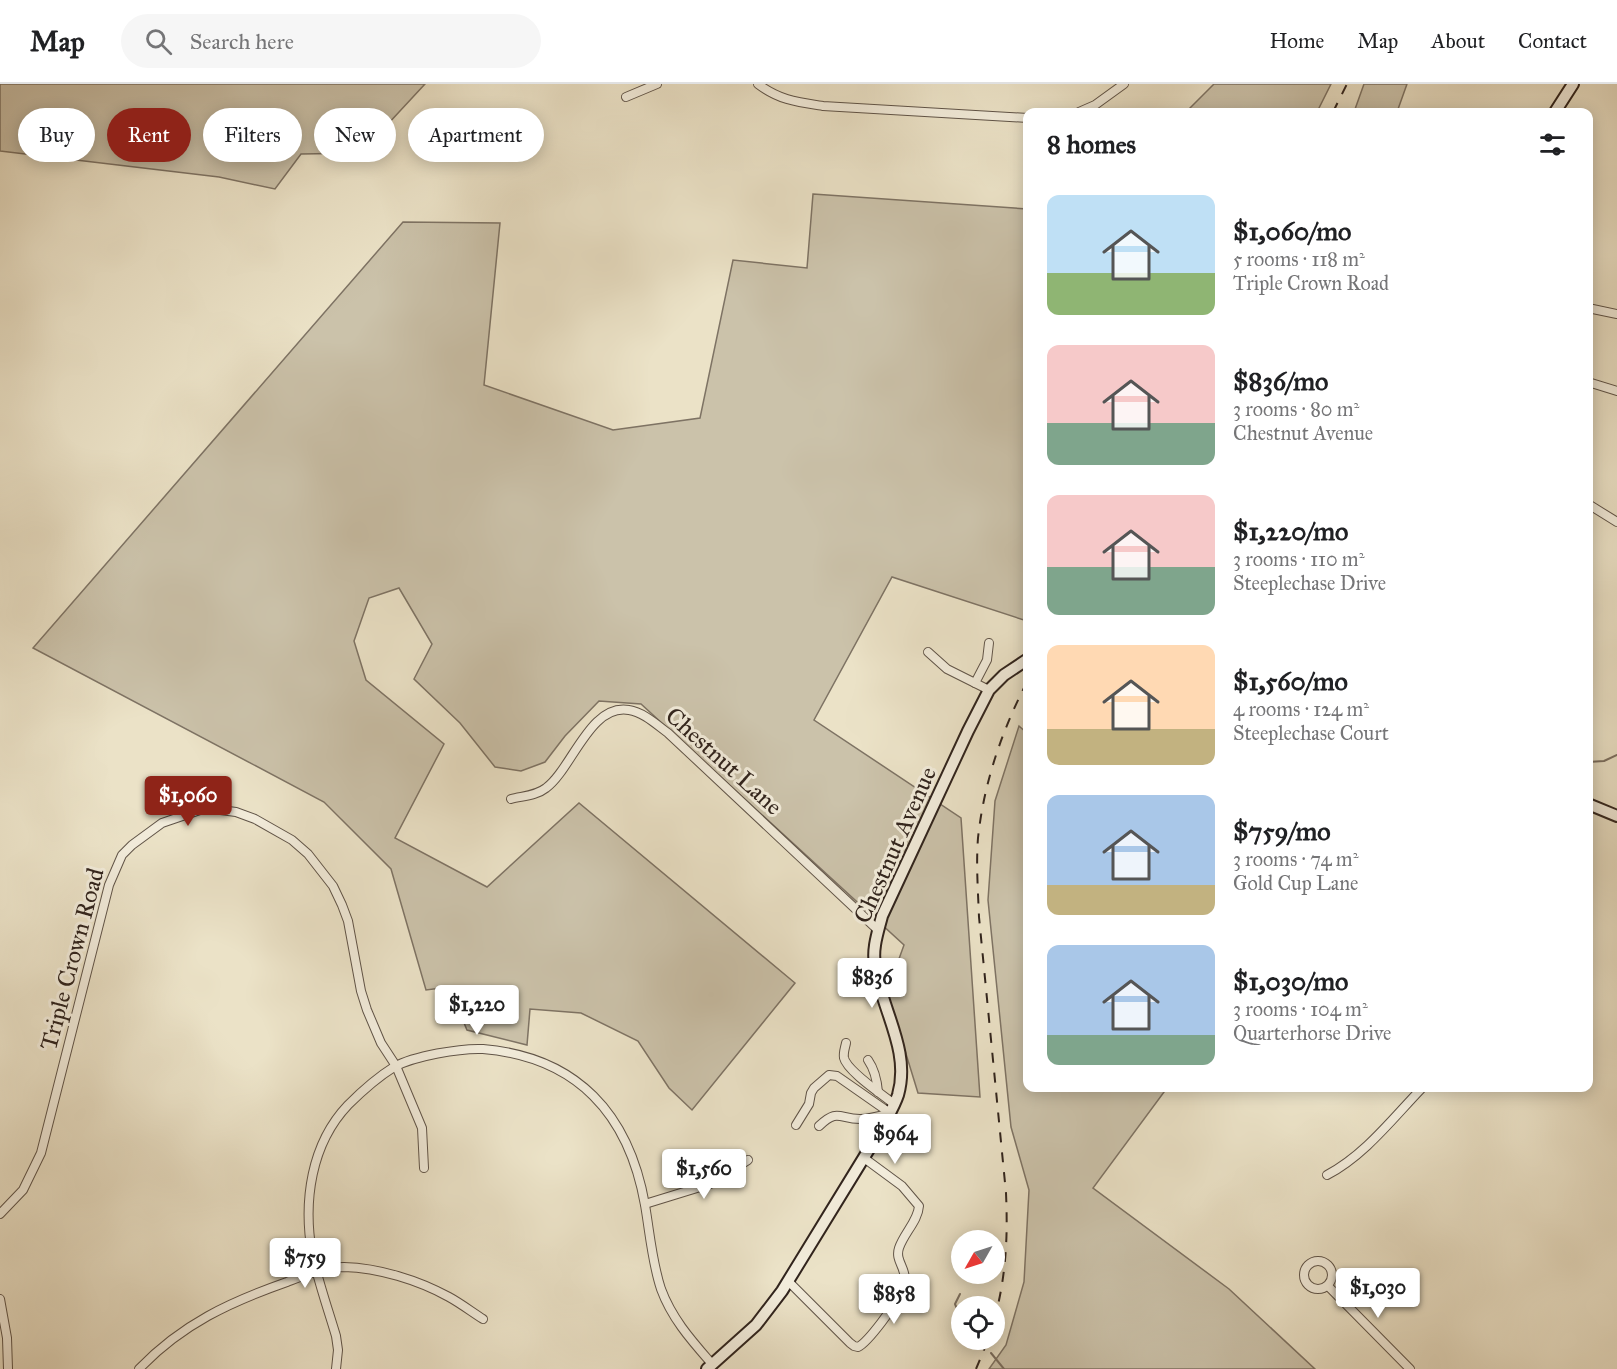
<!DOCTYPE html>
<meta charset="utf-8">
<style>
body{margin:0;font-family:"IM FELL Great Primer",serif;background:#f6f6f6;color:#202124;height:100vh;display:flex;flex-direction:column;font-size:22px;white-space:nowrap}
*{box-sizing:border-box;margin:0}
p{font-size:20px;color:#757577}
.icon{flex:none;width:33px;height:33px;fill:none;stroke:currentColor;stroke-width:2;stroke-linecap:round;stroke-linejoin:round}
.map{position:relative;flex:1;overflow:hidden}
.drawer{position:absolute;left:1023px;top:24px;width:570px;height:984px;display:flex;flex-direction:column;background:#fff;border-radius:12px;box-shadow:0 3px 15px #0003}
.drawer>*{flex:none}
.hud{position:absolute;left:18px;top:24px;width:570px;height:54px;display:flex;gap:12px}
.needle{width:39px;rotate:231deg}
.fabs{position:absolute;left:951px;top:1146px;display:grid;gap:12px}
.fabs a{display:grid;place-items:center;width:54px;height:54px;border-radius:50%;background:#fff;box-shadow:0 3px 15px #0003;font-size:30px}
.price{position:absolute;translate:-50% -51px;padding:0 14px;border-radius:6px;background:#fff;color:#222;font-size:20px;line-height:39px;filter:drop-shadow(0 2px 3px #0008)}
.price::after{content:'';position:absolute;left:50%;top:36px;width:18px;height:14px;margin-left:-9px;background:inherit;clip-path:polygon(0 0,100% 0,50% 100%)}
.price.current{background:#8f2418;color:#fff}
ul{padding:0;list-style:none}
li{display:flex;align-items:center;gap:18px;height:150px;padding:0 24px}
li span{display:grid;place-items:center;flex:none;width:168px;height:120px;border-radius:12px;color:#555}
li>.icon{margin-inline-start:auto}
span .icon{width:72px;height:72px;fill:#fffc;stroke-width:1}
li b{font-size:26px}
h2{display:flex;justify-content:space-between;align-items:center;height:72px;padding:0 24px;font-size:26px}
.pill{padding:0 21px;border-radius:27px;background:#fff;box-shadow:0 3px 15px #0003;font-size:21px;line-height:54px}
.pill.current{background:#8f2418;color:#fff}
header{display:flex;align-items:center;gap:36px;box-sizing:border-box;height:84px;padding:0 30px;background:#fff;border-bottom:2px solid #e0e0e0}
header strong{font-size:28px}
nav{display:flex;gap:33px;margin-inline-start:auto;font-size:21px}
.search{width:420px;height:54px;background:#f6f6f6;display:flex;align-items:center;gap:15px;box-sizing:border-box;padding:0 21px;border-radius:33px;color:#757577;font-size:22px}
.map>svg:first-child{display:block}
</style>
<header>
<strong>Map</strong>
<div class="search"><svg class="icon" aria-label="search" viewBox="0 0 24 24"><circle cx="10" cy="10" r="6"/><path d="M15 15l6 6"/></svg>Search here</div>
<nav><a>Home</a><a>Map</a><a>About</a><a>Contact</a></nav>
</header>
<div class="map">
<svg width="1617" height="1285" viewBox="0 0 1617 1285">
<rect width="100%" height="100%" fill="#ebe2c7"/>
<filter id="stains"><feTurbulence type="fractalNoise" baseFrequency=".00333" numOctaves="4"/><feColorMatrix values="0 0 0 0 .2 0 0 0 0 .09 0 0 0 0 .02 0 0 0 .5 -.17"/></filter>
<radialGradient id="worn" r=".72"><stop offset=".6" stop-color="#630" stop-opacity="0"/><stop offset="1" stop-color="#630" stop-opacity=".3"/></radialGradient>
<g fill="#cbc2aa" stroke="#7e7364" stroke-width="1.5">
<path d="M 0,0 L 425,0 L 361,69 L 301,70 L 275,105 L 219,93 L 0,67 Z"/>
<path d="M 1214,0 L 1331,0 L 1317,28 L 1186,28 Z"/>
<path d="M 1364,0 L 1407,0 L 1397,28 L 1354,28 Z"/>
<path d="M 813,110 L 1027,125 L 1027,537 L 892,493 L 814,636 L 961,734 L 980,1013 L 918,1009 L 887,908 L 904,861 L 641,620 L 599,617 L 565,652 L 545,678 L 521,687 L 495,683 L 460,639 L 414,595 L 432,560 L 399,504 L 369,514 L 354,557 L 366,596 L 444,660 L 395,754 L 487,803 L 579,719 L 795,899 L 692,1026 L 669,1004 L 638,957 L 581,929 L 530,925 L 527,961 L 467,946 L 449,903 L 426,906 L 391,785 L 324,718 L 33,564 L 403,138 L 500,139 L 484,301 L 613,346 L 700,334 L 733,176 L 807,184 Z"/>
<path d="M 1019,642 L 1028,650 L 1028,1004 L 1167,1004 L 1093,1104 L 1229,1205 L 1315,1285 L 989,1285 L 1006,1261 L 1024,1198 L 1029,1106 L 1011,1043 L 988,816 L 995,717 Z"/>
</g>
<g fill="none" stroke-linecap="round" stroke-linejoin="round">
<g stroke="#7b6f60" stroke-width="2">
<path d="M 1588,678 L 1604,677 L 1617,671"/>
<path d="M 960,1210 L 955,1220 L 962,1237"/>
<path d="M 991,1269 L 1004,1285"/>
</g>
<defs>
<g id="street">
<path d="M 758,0 C 779,16 797,18 823,22 L 1028,34"/>
<path d="M 626,13 L 657,0"/>
<path d="M 1079,28 L 1095,21 L 1124,0"/>
<path d="M 1588,224 L 1617,230"/>
<path d="M 1588,298 L 1617,307"/>
<path d="M 1588,420 L 1617,438"/>
<path d="M 928,568 L 947,585 L 989,606"/>
<path d="M 975,599 L 987,576 L 989,559"/>
<path d="M 511,715 C 522,712 536,712 546,704 C 572,685 590,619 629,626 C 643,628 657,641 668,649 L 878,846"/>
<path d="M 846,959 C 845,964 843,969 844,974 C 847,987 883,1011 894,1020"/>
<path d="M 868,976 C 875,986 877,996 878,1008"/>
<path d="M 796,1041 L 809,1020 L 811,1009 L 814,1004 L 829,991 L 837,992 L 890,1029"/>
<path d="M 819,1042 C 838,1024 839,1035 860,1035 C 870,1035 880,1032 890,1029"/>
<path d="M 1327,1091 C 1365,1071 1393,1034 1422,1004"/>
<path d="M 645,1120 L 710,1100 L 748,1076"/>
<path d="M 0,1130 L 23,1106 L 41,1069 L 109,801 L 122,771 L 132,761 L 162,739 L 200,726 L 213,725 L 236,728 L 255,735 L 292,756 L 308,770 L 333,802 L 342,821 L 348,837 L 361,907 L 367,926 L 381,959 L 396,982 L 422,1044 L 424,1084"/>
<circle cx="1318" cy="1191" r="14"/>
<path d="M 788,1197 L 850,1259 L 854,1262 L 858,1263 C 869,1258 895,1220 902,1209 C 904,1204 905,1200 905,1195 C 905,1183 895,1176 899,1164 C 904,1149 918,1137 919,1122 L 902,1102 L 864,1074"/>
<path d="M 1328,1202 L 1410,1285"/>
<path d="M 0,1215 L 7,1254 L 8,1285"/>
<path d="M 139,1285 C 182,1240 230,1218 287,1198 C 305,1191 324,1183 344,1183 C 379,1184 418,1196 449,1213 C 460,1219 472,1228 483,1235"/>
<path d="M 336,1285 L 338,1266 L 336,1252 C 328,1225 318,1197 312,1169 C 303,1117 311,1060 348,1021 C 362,1007 378,993 394,983 C 414,972 460,964 483,965 C 577,973 629,1030 645,1121 C 650,1150 652,1178 661,1205 C 672,1235 692,1257 712,1280"/>
</g>
<g id="secondary">
<path d="M 1555,28 L 1573,0"/>
<path d="M 1588,720 L 1617,732"/>
<path d="M 707,1285 L 756,1241 L 782,1207 L 882,1044 C 887,1034 894,1023 898,1011 C 911,966 881,925 875,881 C 872,864 878,848 882,832 L 968,647 L 989,606 L 1004,591 L 1028,575"/>
</g>
</defs>
<use href="#street" stroke="#605448" stroke-width="10"/>
<use href="#secondary" stroke="#31241d" stroke-width="14"/>
<use href="#street" stroke="#f2ecdb" stroke-width="8"/>
<use href="#secondary" stroke="#f2ecdb" stroke-width="10"/>
<g stroke="#31241d" stroke-width="2" stroke-dasharray="10 10" stroke-linecap="butt">
<path d="M 1333,28 L 1347,0"/>
<path d="M 994,1237 C 1006,1193 1008,1154 1006,1109 L 979,833 C 978,807 976,780 978,754 C 984,698 1002,646 1028,596"/>
<path d="M 976,1285 L 988,1256"/>
</g>
</g>
<g text-anchor="middle" dominant-baseline="central" stroke-width="6" stroke-linejoin="round" paint-order="stroke">
<g font-size="24" fill="#31241d" stroke="#f2ecdb">
<text transform="translate(724 677) rotate(42)">Chestnut Lane</text>
<text transform="translate(895 761) rotate(-66)">Chestnut Avenue</text>
<text transform="translate(72 875) rotate(-75)">Triple Crown Road</text>
</g>
</g>
<rect width="100%" height="100%" filter="url(#stains)"/>
<rect width="100%" height="100%" fill="url(#worn)"/>
</svg>
<div class="fabs">
<a><svg class="needle" viewBox="-14 -14 28 28"><path d="M0-13l5 13h-10z" fill="#e53935"/><path d="M0 13l5-13h-10z" fill="#757577"/></svg></a>
<a><svg class="icon" aria-label="locate" viewBox="0 0 24 24"><circle cx="12" cy="12" r="6"/><path d="M12 2v4M12 18v4M2 12h4M18 12h4"/></svg></a>
</div>
<b class="price current" style="left:188px;top:743px">$1,060</b>
<b class="price" style="left:872px;top:925px">$836</b>
<b class="price" style="left:477px;top:952px">$1,220</b>
<b class="price" style="left:895px;top:1081px">$964</b>
<b class="price" style="left:704px;top:1116px">$1,560</b>
<b class="price" style="left:305px;top:1205px">$759</b>
<b class="price" style="left:1378px;top:1235px">$1,030</b>
<b class="price" style="left:894px;top:1241px">$858</b>
<div class="hud">
<a class="pill">Buy</a>
<a class="pill current">Rent</a>
<a class="pill">Filters</a>
<a class="pill">New</a>
<a class="pill">Apartment</a>
</div>
<section class="drawer">
<h2>8 homes<svg class="icon" aria-label="filters" viewBox="0 0 24 24"><path d="M4 7h16M4 17h16"/><circle cx="9" cy="7" r="2"/><circle cx="15" cy="17" r="2"/></svg></h2>
<ul>
<li><span style="background:linear-gradient(#bfe0f5 65%,#8fb573 0)"><svg class="icon" aria-label="home" viewBox="0 0 24 24"><path d="M3 11l9-7 9 7M6 9v11h12V9"/></svg></span><div><b>$1,060/mo</b><p>5 rooms · 118 m²</p><p>Triple Crown Road</p></div></li>
<li><span style="background:linear-gradient(#f6c9c9 65%,#7fa58c 0)"><svg class="icon" aria-label="home" viewBox="0 0 24 24"><path d="M3 11l9-7 9 7M6 9v11h12V9"/></svg></span><div><b>$836/mo</b><p>3 rooms · 80 m²</p><p>Chestnut Avenue</p></div></li>
<li><span style="background:linear-gradient(#f6c9c9 60%,#7fa58c 0)"><svg class="icon" aria-label="home" viewBox="0 0 24 24"><path d="M3 11l9-7 9 7M6 9v11h12V9"/></svg></span><div><b>$1,220/mo</b><p>3 rooms · 110 m²</p><p>Steeplechase Drive</p></div></li>
<li><span style="background:linear-gradient(#ffd9b3 70%,#c2b280 0)"><svg class="icon" aria-label="home" viewBox="0 0 24 24"><path d="M3 11l9-7 9 7M6 9v11h12V9"/></svg></span><div><b>$1,560/mo</b><p>4 rooms · 124 m²</p><p>Steeplechase Court</p></div></li>
<li><span style="background:linear-gradient(#a9c7e8 75%,#c2b280 0)"><svg class="icon" aria-label="home" viewBox="0 0 24 24"><path d="M3 11l9-7 9 7M6 9v11h12V9"/></svg></span><div><b>$759/mo</b><p>3 rooms · 74 m²</p><p>Gold Cup Lane</p></div></li>
<li><span style="background:linear-gradient(#a9c7e8 75%,#7fa58c 0)"><svg class="icon" aria-label="home" viewBox="0 0 24 24"><path d="M3 11l9-7 9 7M6 9v11h12V9"/></svg></span><div><b>$1,030/mo</b><p>3 rooms · 104 m²</p><p>Quarterhorse Drive</p></div></li>
</ul>
</section>
</div>
